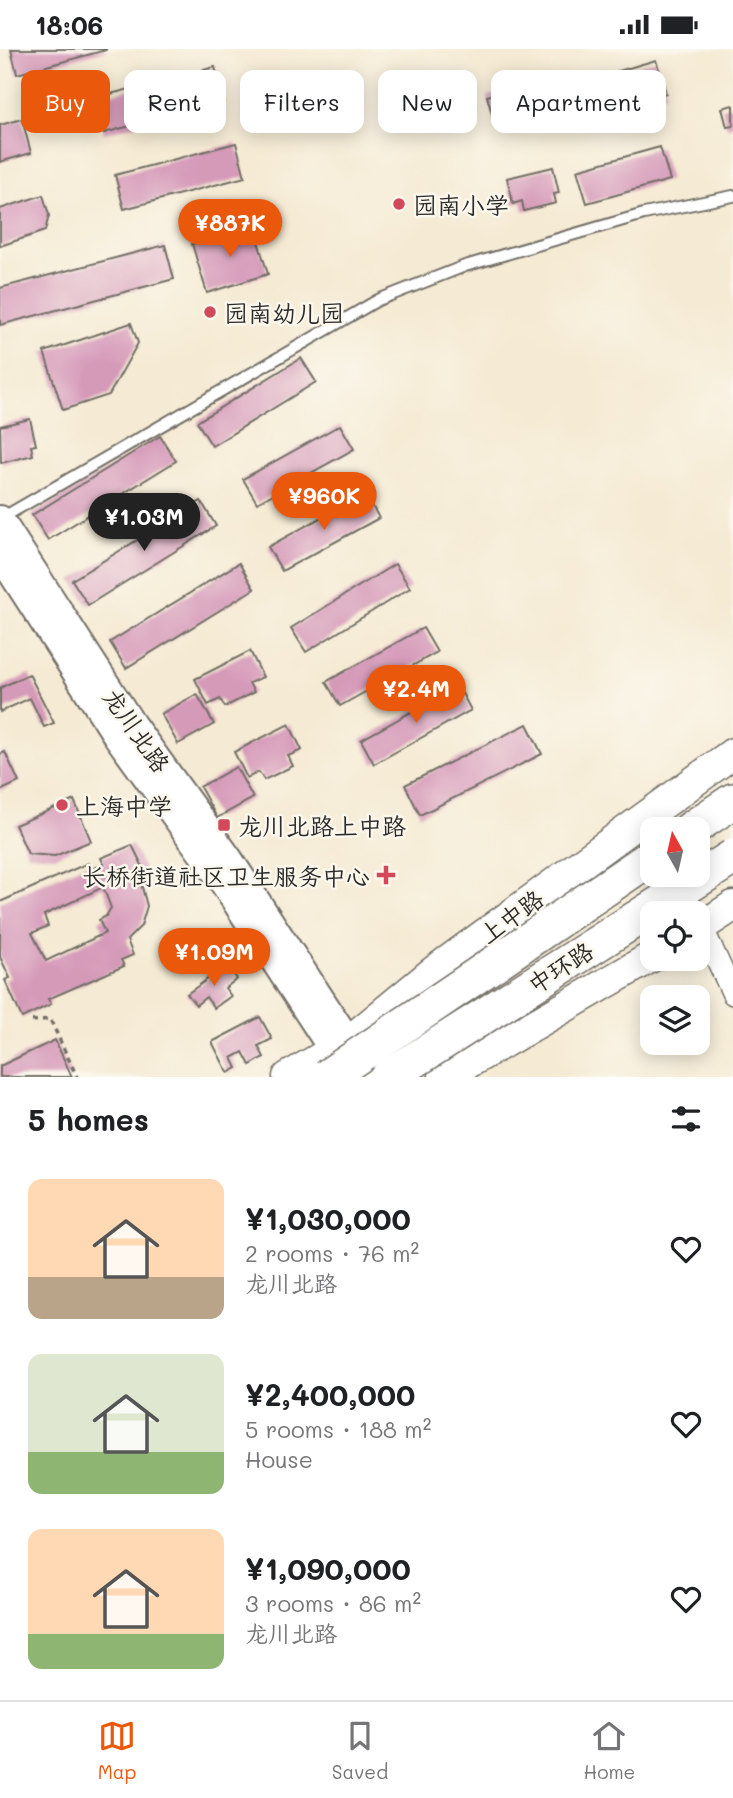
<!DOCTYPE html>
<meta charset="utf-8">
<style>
body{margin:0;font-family:Mali,"LXGW WenKai TC",sans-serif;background:#f6f6f6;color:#202124;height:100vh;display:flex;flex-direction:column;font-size:26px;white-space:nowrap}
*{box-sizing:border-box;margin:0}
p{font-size:23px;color:#757577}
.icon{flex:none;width:38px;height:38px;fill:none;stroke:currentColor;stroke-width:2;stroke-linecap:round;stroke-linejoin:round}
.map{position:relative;height:1028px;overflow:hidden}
.drawer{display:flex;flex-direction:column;background:#fff;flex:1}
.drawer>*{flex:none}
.guide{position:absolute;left:21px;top:21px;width:691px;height:63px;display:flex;gap:14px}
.needle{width:46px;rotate:352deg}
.buttons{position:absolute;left:640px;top:768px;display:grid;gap:14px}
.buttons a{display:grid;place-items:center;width:70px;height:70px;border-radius:14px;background:#fff;box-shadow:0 4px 18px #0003;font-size:35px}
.price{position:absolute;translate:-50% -60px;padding:0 16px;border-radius:24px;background:#ea580c;color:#fff;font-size:23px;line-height:46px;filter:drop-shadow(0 2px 4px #0008)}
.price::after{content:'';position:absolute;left:50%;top:42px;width:21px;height:16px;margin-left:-10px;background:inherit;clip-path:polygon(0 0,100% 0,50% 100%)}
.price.active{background:#222;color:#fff}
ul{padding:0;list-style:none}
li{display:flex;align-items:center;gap:21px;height:175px;padding:0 28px}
li span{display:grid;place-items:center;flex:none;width:196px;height:140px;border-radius:14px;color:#555}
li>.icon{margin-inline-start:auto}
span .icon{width:84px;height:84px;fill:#fffc;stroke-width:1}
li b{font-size:30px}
h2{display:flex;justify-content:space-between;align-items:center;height:84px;padding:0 28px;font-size:30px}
.tag{padding:0 24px;border-radius:14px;background:#fff;box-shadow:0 4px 18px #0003;font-size:24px;line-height:63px}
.tag.active{background:#ea580c;color:#fff}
.status{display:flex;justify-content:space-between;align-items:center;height:49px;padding:0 35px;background:#fff;direction:ltr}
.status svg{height:19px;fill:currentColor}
.tab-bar{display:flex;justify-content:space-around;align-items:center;height:98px;border-top:2px solid #e0e0e0;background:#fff;font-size:19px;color:#757577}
.tab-bar a{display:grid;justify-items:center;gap:4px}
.tab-bar .active{color:#ea580c}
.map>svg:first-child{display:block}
</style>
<div class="status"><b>18:06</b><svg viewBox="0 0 49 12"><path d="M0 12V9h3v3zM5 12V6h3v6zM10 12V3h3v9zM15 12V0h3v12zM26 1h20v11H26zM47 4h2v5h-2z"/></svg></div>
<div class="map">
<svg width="733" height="1028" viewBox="0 0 733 1028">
<rect width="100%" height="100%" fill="#fbf7ec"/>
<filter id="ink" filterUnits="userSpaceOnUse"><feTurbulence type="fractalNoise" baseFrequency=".0143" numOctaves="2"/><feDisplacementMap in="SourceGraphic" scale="14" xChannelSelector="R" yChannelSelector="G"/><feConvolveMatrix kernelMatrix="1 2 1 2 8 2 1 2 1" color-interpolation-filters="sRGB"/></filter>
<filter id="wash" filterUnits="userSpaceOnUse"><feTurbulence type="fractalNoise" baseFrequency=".00686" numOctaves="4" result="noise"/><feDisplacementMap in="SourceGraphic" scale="28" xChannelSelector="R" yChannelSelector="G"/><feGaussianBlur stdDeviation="1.57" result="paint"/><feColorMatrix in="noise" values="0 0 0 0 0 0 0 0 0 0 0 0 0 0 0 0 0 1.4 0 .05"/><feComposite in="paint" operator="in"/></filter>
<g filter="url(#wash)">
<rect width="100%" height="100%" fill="#f5ead3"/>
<g id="blocks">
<g fill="#d69ab9" fill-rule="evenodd">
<path d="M 11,0 L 106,0 L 106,1 L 17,25 Z"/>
<path d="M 656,11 L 666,44 L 564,75 L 554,41 Z"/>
<path d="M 215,18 L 224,52 L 104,84 L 95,49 Z"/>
<path d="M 533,35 L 540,61 L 534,63 L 537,71 L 505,79 L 502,70 L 494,72 L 487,47 Z"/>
<path d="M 733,56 L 733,77 L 727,78 L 722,59 Z"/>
<path d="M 22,70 L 31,104 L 0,113 L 0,76 Z"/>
<path d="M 236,94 L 245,128 L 124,160 L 115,126 Z"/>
<path d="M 660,98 L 670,131 L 587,154 L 577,121 Z"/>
<path d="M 553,118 L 559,144 L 554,145 L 556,154 L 524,162 L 522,152 L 513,155 L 507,129 Z"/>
<path d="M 43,146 L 49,166 L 45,182 L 0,197 L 0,160 Z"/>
<path d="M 253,176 L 268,225 L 207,244 L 192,195 Z"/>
<path d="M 165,196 L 174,230 L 0,276 L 0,239 Z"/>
<path d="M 131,274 L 138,294 L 109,346 L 63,361 L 44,303 Z"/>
<path d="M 301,309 L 316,333 L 212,397 L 197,373 Z"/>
<path d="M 30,370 L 36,396 L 31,397 L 33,406 L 1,414 L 0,377 Z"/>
<path d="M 340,376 L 354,400 L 257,454 L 243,430 Z"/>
<path d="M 160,387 L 176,412 L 48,491 L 32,466 Z"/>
<path d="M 365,444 L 379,469 L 282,522 L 268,498 Z"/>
<path d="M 201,452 L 216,477 L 88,556 L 72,531 Z"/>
<path d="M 239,514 L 254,540 L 126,619 L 110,593 Z"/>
<path d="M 395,515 L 410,539 L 306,603 L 291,579 Z"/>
<path d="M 423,579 L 437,603 L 340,657 L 326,633 Z"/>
<path d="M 250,602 L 263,628 L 249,634 L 254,643 L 225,658 L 220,650 L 208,656 L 195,630 Z"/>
<path d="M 29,625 L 54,674 L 44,678 L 30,649 L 0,663 L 0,639 Z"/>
<path d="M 458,637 L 471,661 L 374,715 L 361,691 Z"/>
<path d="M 197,645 L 214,675 L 178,695 L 161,665 Z"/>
<path d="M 289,675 L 302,701 L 288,707 L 293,717 L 264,731 L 259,723 L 247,729 L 234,703 Z"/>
<path d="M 527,675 L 542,705 L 420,766 L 405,736 Z"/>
<path d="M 5,703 L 19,733 L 0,742 L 0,705 Z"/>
<path d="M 236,718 L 253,749 L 217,769 L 200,738 Z"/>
<path d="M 74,751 L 91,792 L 55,807 L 28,805 L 15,776 Z"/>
<path d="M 132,796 L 144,820 L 138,823 L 147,857 L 141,877 L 127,891 L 133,906 L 121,911 L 124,917 L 48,950 L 51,955 L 22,969 L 5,931 L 10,929 L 0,908 L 0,853 L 88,814 L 91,820 L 104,815 L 101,809 ZM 103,838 L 111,859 L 106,867 L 99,871 L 105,884 L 46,912 L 32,884 L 48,877 L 44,866 Z"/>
<path d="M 227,916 L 237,930 L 225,939 L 231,947 L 214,959 L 206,948 L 196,956 L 187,945 Z"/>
<path d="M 260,968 L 272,990 L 258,997 L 264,1008 L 250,1016 L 243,1003 L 232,1009 L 237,1019 L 228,1024 L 212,993 Z"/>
<path d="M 55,991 L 72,1028 L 0,1028 L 0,1017 Z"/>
</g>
</g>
</g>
<g filter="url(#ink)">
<use href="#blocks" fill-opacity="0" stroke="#726e66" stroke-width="2"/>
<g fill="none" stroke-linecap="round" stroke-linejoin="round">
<defs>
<path id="service" d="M 0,470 L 378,251 L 465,217 L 644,165 L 733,147"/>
<path id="minor" d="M 702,878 L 733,945"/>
<g id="tertiary">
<path d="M 0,470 L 132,675 L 230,811 L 372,1028"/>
<path d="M 0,506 L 116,686 L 224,835 L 344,1019"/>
</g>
<g id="secondary">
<path d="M 698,880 L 733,857"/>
<path d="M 288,1028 L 349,992 L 434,922 L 733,704"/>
<path d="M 444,1028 L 653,907"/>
</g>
<path id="trunk" d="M 691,780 L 733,752"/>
</defs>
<use href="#service" stroke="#726e66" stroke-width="14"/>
<use href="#minor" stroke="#726e66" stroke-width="24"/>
<use href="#tertiary" stroke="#726e66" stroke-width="30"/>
<use href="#secondary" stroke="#726e66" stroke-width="33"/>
<use href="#trunk" stroke="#726e66" stroke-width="38"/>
<path stroke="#726e66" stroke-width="3.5" stroke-dasharray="5 5" stroke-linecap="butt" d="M 32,972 L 50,970 L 77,1028"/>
<use href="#service" stroke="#fff" stroke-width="10"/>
<use href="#minor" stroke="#fff" stroke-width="21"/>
<use href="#tertiary" stroke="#fff" stroke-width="26"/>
<use href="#secondary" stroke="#fff" stroke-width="30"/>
<use href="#trunk" stroke="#fff" stroke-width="35"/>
<defs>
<g id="trunk-bridge">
<path d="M 327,1028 L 653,807"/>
<path d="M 388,1028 L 733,808"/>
</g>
</defs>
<use href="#trunk-bridge" stroke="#726e66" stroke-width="38" stroke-linecap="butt"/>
<use href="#trunk-bridge" stroke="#fff" stroke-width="35"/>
</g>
</g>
<g fill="#d1495b" stroke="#fbf7ec" stroke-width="2.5">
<circle cx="399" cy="155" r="7"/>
<circle cx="210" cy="263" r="7"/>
<circle cx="62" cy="756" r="7"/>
<rect x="217" y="769" width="14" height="14" rx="3.5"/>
<path d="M382.5 815.5h7v7h7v7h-7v7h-7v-7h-7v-7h7z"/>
</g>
<g text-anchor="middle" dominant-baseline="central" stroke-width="5" stroke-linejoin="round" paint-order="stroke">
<g font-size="24" fill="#2b2b2b" stroke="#fbf7ec" text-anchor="start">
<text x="413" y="155">园南小学</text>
<text x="224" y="263">园南幼儿园</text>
<text x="76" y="756">上海中学</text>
<text x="238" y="776">龙川北路上中路</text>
<text x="370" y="826" text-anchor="end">长桥街道社区卫生服务中心</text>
</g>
<g font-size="24" fill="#2b2b2b" stroke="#fbf7ec">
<text transform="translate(137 681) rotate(55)">龙川北路</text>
<text transform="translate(511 867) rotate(-36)">上中路</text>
<text transform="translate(560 918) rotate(-33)">中环路</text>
</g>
</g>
</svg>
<div class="buttons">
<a><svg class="needle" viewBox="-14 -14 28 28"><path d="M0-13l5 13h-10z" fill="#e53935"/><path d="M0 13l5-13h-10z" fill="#757577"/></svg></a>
<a><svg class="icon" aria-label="locate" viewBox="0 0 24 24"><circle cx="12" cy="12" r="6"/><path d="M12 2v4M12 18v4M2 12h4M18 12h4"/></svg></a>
<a><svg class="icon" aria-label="layers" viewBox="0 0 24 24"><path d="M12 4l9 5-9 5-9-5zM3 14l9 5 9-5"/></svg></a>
</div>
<b class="price" style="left:230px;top:210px">¥887K</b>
<b class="price" style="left:324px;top:483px">¥960K</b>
<b class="price active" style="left:144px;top:504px">¥1.03M</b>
<b class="price" style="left:416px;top:676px">¥2.4M</b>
<b class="price" style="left:214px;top:939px">¥1.09M</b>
<div class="guide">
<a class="tag active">Buy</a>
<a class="tag">Rent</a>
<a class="tag">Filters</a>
<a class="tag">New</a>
<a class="tag">Apartment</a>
</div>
</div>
<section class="drawer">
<h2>5 homes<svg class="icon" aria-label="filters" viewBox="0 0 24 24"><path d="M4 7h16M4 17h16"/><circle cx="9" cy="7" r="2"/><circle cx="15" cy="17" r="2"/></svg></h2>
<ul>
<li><span style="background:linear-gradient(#ffd9b3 70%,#b9a48a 0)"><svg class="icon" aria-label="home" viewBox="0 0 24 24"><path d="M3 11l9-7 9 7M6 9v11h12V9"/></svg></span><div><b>¥1,030,000</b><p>2 rooms · 76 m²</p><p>龙川北路</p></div><svg class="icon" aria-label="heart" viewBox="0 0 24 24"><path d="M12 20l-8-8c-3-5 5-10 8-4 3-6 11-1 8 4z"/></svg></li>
<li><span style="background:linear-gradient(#dfe7d0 70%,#8fb573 0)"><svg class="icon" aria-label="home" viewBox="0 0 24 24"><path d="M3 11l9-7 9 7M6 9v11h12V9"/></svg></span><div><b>¥2,400,000</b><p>5 rooms · 188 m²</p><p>House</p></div><svg class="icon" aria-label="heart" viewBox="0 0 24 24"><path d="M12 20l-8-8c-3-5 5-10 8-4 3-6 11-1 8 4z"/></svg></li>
<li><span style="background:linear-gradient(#ffd9b3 75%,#8fb573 0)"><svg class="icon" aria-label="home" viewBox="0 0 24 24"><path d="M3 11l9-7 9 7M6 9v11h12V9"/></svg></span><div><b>¥1,090,000</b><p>3 rooms · 86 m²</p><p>龙川北路</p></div><svg class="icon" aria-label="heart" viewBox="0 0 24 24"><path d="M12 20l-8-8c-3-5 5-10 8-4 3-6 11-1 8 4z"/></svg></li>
</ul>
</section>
<nav class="tab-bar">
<a class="active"><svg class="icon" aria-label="map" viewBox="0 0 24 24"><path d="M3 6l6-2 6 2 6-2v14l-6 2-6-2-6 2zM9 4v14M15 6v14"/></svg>Map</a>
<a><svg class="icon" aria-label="saved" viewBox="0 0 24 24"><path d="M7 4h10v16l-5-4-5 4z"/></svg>Saved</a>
<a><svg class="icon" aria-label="home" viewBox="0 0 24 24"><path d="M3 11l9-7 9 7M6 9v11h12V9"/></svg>Home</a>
</nav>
